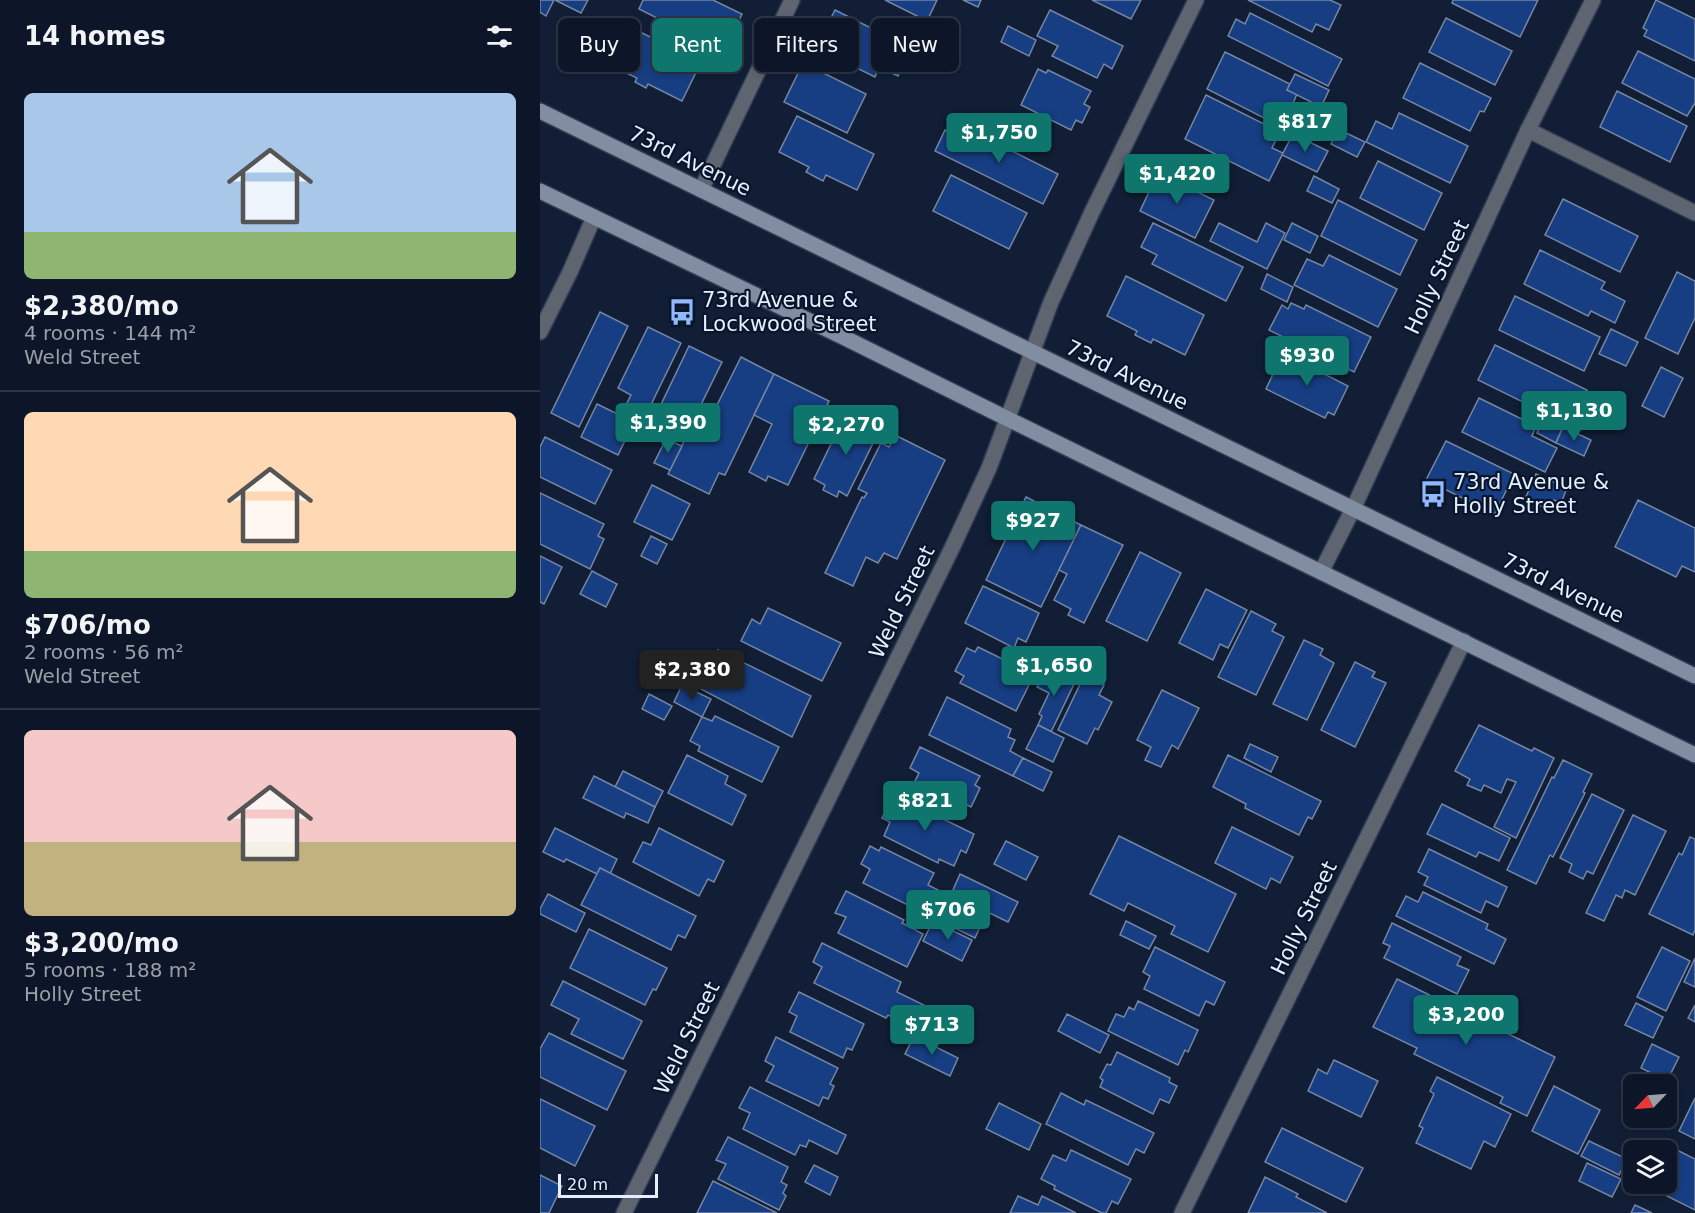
<!DOCTYPE html>
<meta charset="utf-8">
<style>
body{margin:0;font-family:"DejaVu Sans",sans-serif;background:#1b2334;color:#f1f3f6;height:100vh;display:flex;flex-direction:column;font-size:22px;white-space:nowrap}
*{box-sizing:border-box;margin:0}
p{font-size:20px;color:#9a9fa8}
.icon{flex:none;width:33px;height:33px;fill:none;stroke:currentColor;stroke-width:2;stroke-linecap:round;stroke-linejoin:round}
.map{position:relative;flex:1;overflow:hidden}
.details{display:flex;flex-direction:column;background:#0d1628;width:540px}
.details>*{flex:none}
.hud{position:absolute;left:18px;top:18px;width:570px;height:54px;display:flex;gap:12px}
.needle{width:39px;rotate:245deg}
.tools{position:absolute;left:1083px;top:1074px;display:grid;gap:12px}
.tools a{display:grid;place-items:center;width:54px;height:54px;border-radius:9px;background:#0d1628;box-shadow:0 3px 9px #0003,0 0 0 2px #2d3545;font-size:30px}
.scale{position:absolute;left:18px;bottom:15px;width:100px;box-sizing:border-box;padding-left:6px;border:3px solid #e5efff;border-top:0;font-size:16px;line-height:21px;white-space:nowrap;color:#e5efff;-webkit-text-stroke:4px #09152b;paint-order:stroke}
.price{position:absolute;translate:-50% -51px;padding:0 14px;border-radius:6px;background:#0f766e;color:#fff;font-size:20px;line-height:39px;filter:drop-shadow(0 2px 3px #0008)}
.price::after{content:'';position:absolute;left:50%;top:36px;width:18px;height:14px;margin-left:-9px;background:inherit;clip-path:polygon(0 0,100% 0,50% 100%)}
.price.selected{background:#222;color:#fff}
ul{padding:0;list-style:none}
li{display:grid;align-content:center;gap:12px;height:318px;padding:0 24px}
li+li{border-top:2px solid #2d3545}
li span{display:grid;place-items:center;height:186px;border-radius:9px;color:#555}
li>.icon{margin-inline-start:auto}
span .icon{width:108px;height:108px;fill:#fffc;stroke-width:1}
li b{font-size:26px}
h2{display:flex;justify-content:space-between;align-items:center;height:72px;padding:0 24px;font-size:26px}
.tag{padding:0 21px;border-radius:9px;background:#0d1628;box-shadow:0 3px 9px #0003,0 0 0 2px #2d3545;font-size:21px;line-height:54px}
.tag.selected{background:#0f766e;color:#fff}
main{display:flex;flex:1;min-height:0}
.map>svg:first-child{display:block}
</style>
<main>
<section class="details">
<h2>14 homes<svg class="icon" aria-label="filters" viewBox="0 0 24 24"><path d="M4 7h16M4 17h16"/><circle cx="9" cy="7" r="2"/><circle cx="15" cy="17" r="2"/></svg></h2>
<ul>
<li><span style="background:linear-gradient(#a9c7e8 75%,#8fb573 0)"><svg class="icon" aria-label="home" viewBox="0 0 24 24"><path d="M3 11l9-7 9 7M6 9v11h12V9"/></svg></span><div><b>$2,380/mo</b><p>4 rooms · 144 m²</p><p>Weld Street</p></div></li>
<li><span style="background:linear-gradient(#ffd9b3 75%,#8fb573 0)"><svg class="icon" aria-label="home" viewBox="0 0 24 24"><path d="M3 11l9-7 9 7M6 9v11h12V9"/></svg></span><div><b>$706/mo</b><p>2 rooms · 56 m²</p><p>Weld Street</p></div></li>
<li><span style="background:linear-gradient(#f6c9c9 60%,#c2b280 0)"><svg class="icon" aria-label="home" viewBox="0 0 24 24"><path d="M3 11l9-7 9 7M6 9v11h12V9"/></svg></span><div><b>$3,200/mo</b><p>5 rooms · 188 m²</p><p>Holly Street</p></div></li>
</ul>
</section>
<div class="map">
<svg width="1155" height="1213" viewBox="0 0 1155 1213">
<rect width="100%" height="100%" fill="#111e35"/>
<g fill="#173e83" stroke="#7586a3" stroke-width="1.5">
<path d="M 0,0 L 14,0 L 6,16 L 0,12 Z"/>
<path d="M 15,0 L 48,0 L 41,13 Z"/>
<path d="M 103,0 L 173,0 L 202,14 L 183,54 L 119,23 L 121,20 L 99,9 Z"/>
<path d="M 345,0 L 397,0 L 387,21 Z"/>
<path d="M 423,0 L 441,0 L 438,7 Z"/>
<path d="M 552,0 L 601,0 L 591,19 Z"/>
<path d="M 708,0 L 790,0 L 801,5 L 789,30 L 776,24 L 772,32 Z"/>
<path d="M 913,0 L 998,0 L 980,37 L 912,3 Z"/>
<path d="M 1116,0 L 1155,19 L 1155,61 L 1104,36 L 1107,30 L 1103,28 Z"/>
<path d="M 295,10 L 353,39 L 349,49 L 366,57 L 358,76 L 339,67 L 335,77 L 276,48 Z"/>
<path d="M 510,10 L 583,46 L 572,69 L 564,64 L 557,78 L 512,56 L 518,46 L 497,36 Z"/>
<path d="M 710,13 L 802,59 L 788,86 L 688,36 L 696,19 L 705,24 Z"/>
<path d="M 906,18 L 972,51 L 955,85 L 889,52 Z"/>
<path d="M 84,24 L 161,62 L 142,101 L 108,84 L 106,88 L 95,82 L 97,78 L 65,63 Z"/>
<path d="M 468,26 L 496,40 L 489,56 L 461,42 Z"/>
<path d="M 1098,51 L 1155,79 L 1155,103 L 1147,116 L 1082,83 Z"/>
<path d="M 685,52 L 750,84 L 747,90 L 757,94 L 750,110 L 740,105 L 732,122 L 667,89 Z"/>
<path d="M 263,63 L 326,94 L 307,133 L 244,102 Z"/>
<path d="M 880,63 L 951,98 L 944,112 L 940,111 L 930,131 L 863,98 Z"/>
<path d="M 498,69 L 506,73 L 508,70 L 551,91 L 544,104 L 550,107 L 542,123 L 536,120 L 531,130 L 481,105 Z"/>
<path d="M 755,74 L 789,90 L 781,107 L 747,90 Z"/>
<path d="M 1077,91 L 1147,126 L 1130,162 L 1060,127 Z"/>
<path d="M 666,95 L 740,132 L 732,148 L 743,153 L 729,181 L 645,139 Z"/>
<path d="M 859,113 L 928,146 L 910,183 L 826,142 L 836,121 L 852,129 Z"/>
<path d="M 257,116 L 334,154 L 317,190 L 286,175 L 283,181 L 266,172 L 269,167 L 239,152 Z"/>
<path d="M 798,129 L 825,142 L 817,157 L 791,144 Z"/>
<path d="M 405,130 L 425,140 L 430,130 L 518,174 L 503,204 L 395,151 Z"/>
<path d="M 753,134 L 788,151 L 777,172 L 742,155 Z"/>
<path d="M 838,161 L 902,193 L 884,230 L 820,198 Z"/>
<path d="M 618,173 L 674,200 L 655,238 L 600,211 Z"/>
<path d="M 411,175 L 487,213 L 469,249 L 393,211 Z"/>
<path d="M 774,176 L 799,189 L 792,203 L 767,191 Z"/>
<path d="M 1023,199 L 1098,236 L 1080,272 L 1005,235 Z"/>
<path d="M 798,200 L 877,240 L 860,275 L 781,236 Z"/>
<path d="M 613,223 L 703,267 L 686,301 L 612,264 L 617,255 L 601,247 Z"/>
<path d="M 679,223 L 717,242 L 726,223 L 745,233 L 727,269 L 670,241 Z"/>
<path d="M 752,223 L 778,236 L 770,253 L 744,240 Z"/>
<path d="M 1000,250 L 1065,282 L 1061,289 L 1085,301 L 1075,323 L 1051,311 L 1048,316 L 984,284 Z"/>
<path d="M 789,255 L 857,289 L 838,327 L 754,285 L 767,259 L 783,266 Z"/>
<path d="M 1137,272 L 1155,281 L 1155,318 L 1138,354 L 1105,338 Z"/>
<path d="M 727,274 L 753,287 L 747,302 L 721,289 Z"/>
<path d="M 586,276 L 664,315 L 645,355 L 613,339 L 611,343 L 595,335 L 597,331 L 567,316 Z"/>
<path d="M 975,296 L 1060,337 L 1044,371 L 959,330 Z"/>
<path d="M 751,303 L 764,309 L 766,305 L 831,337 L 814,372 L 729,330 L 742,305 L 748,309 Z"/>
<path d="M 60,312 L 88,326 L 39,427 L 11,413 Z"/>
<path d="M 108,327 L 141,343 L 106,415 L 86,405 L 91,395 L 78,388 Z"/>
<path d="M 1071,329 L 1098,342 L 1086,366 L 1059,354 Z"/>
<path d="M 955,345 L 1047,390 L 1030,425 L 938,380 Z"/>
<path d="M 149,346 L 182,362 L 147,433 L 132,426 L 131,430 L 118,424 L 120,420 L 115,417 Z"/>
<path d="M 743,353 L 808,386 L 794,415 L 788,412 L 785,418 L 726,389 Z"/>
<path d="M 201,357 L 234,374 L 185,475 L 179,473 L 169,494 L 128,474 L 152,425 L 164,431 Z"/>
<path d="M 1121,367 L 1143,378 L 1124,417 L 1102,406 Z"/>
<path d="M 234,374 L 289,401 L 248,485 L 228,476 L 226,481 L 209,472 L 232,424 L 214,415 Z"/>
<path d="M 939,398 L 996,426 L 992,436 L 1017,448 L 1005,472 L 922,432 Z"/>
<path d="M 57,404 L 94,422 L 78,455 L 41,437 Z"/>
<path d="M 305,415 L 315,420 L 316,418 L 340,429 L 307,496 L 299,491 L 297,497 L 283,490 L 285,485 L 274,479 Z"/>
<path d="M 1004,417 L 1023,427 L 1016,443 L 997,433 Z"/>
<path d="M 1023,427 L 1051,440 L 1044,456 L 1016,443 Z"/>
<path d="M 355,435 L 405,460 L 357,559 L 344,553 L 338,563 L 326,557 L 313,586 L 285,573 L 322,497 L 324,498 L 327,493 L 318,489 L 341,443 L 349,447 Z"/>
<path d="M 5,437 L 72,470 L 55,504 L 0,477 L 0,447 Z"/>
<path d="M 126,439 L 142,446 L 130,470 L 114,463 Z"/>
<path d="M 906,441 L 974,474 L 955,514 L 886,480 Z"/>
<path d="M 996,474 L 1027,488 L 1021,503 L 1014,500 L 1009,510 L 985,499 Z"/>
<path d="M 112,485 L 150,504 L 132,540 L 94,522 Z"/>
<path d="M 0,493 L 64,524 L 58,536 L 64,539 L 50,569 L 0,544 Z"/>
<path d="M 486,497 L 541,525 L 501,607 L 446,580 Z"/>
<path d="M 1098,500 L 1155,528 L 1155,572 L 1142,566 L 1136,577 L 1075,547 Z"/>
<path d="M 541,525 L 583,545 L 544,623 L 528,615 L 531,609 L 514,600 L 527,574 L 519,570 Z"/>
<path d="M 111,536 L 127,544 L 117,564 L 101,556 Z"/>
<path d="M 600,552 L 641,573 L 607,641 L 566,621 Z"/>
<path d="M 0,556 L 22,567 L 4,604 L 0,602 Z"/>
<path d="M 52,571 L 77,584 L 66,607 L 40,594 Z"/>
<path d="M 443,586 L 499,613 L 486,642 L 478,638 L 474,648 L 425,623 Z"/>
<path d="M 666,589 L 707,610 L 688,648 L 680,644 L 673,660 L 639,643 Z"/>
<path d="M 228,608 L 301,643 L 282,681 L 201,641 L 212,619 L 220,624 Z"/>
<path d="M 711,611 L 736,624 L 732,631 L 744,637 L 716,695 L 678,677 Z"/>
<path d="M 764,640 L 783,649 L 780,655 L 794,663 L 767,720 L 733,704 Z"/>
<path d="M 438,647 L 487,671 L 482,682 L 489,685 L 476,711 L 420,683 L 424,676 L 415,671 L 427,648 L 435,652 Z"/>
<path d="M 178,650 L 271,696 L 252,737 L 159,688 Z"/>
<path d="M 815,662 L 835,672 L 832,677 L 846,683 L 815,747 L 781,730 Z"/>
<path d="M 506,668 L 535,682 L 511,732 L 498,725 L 502,716 L 499,714 L 509,693 L 497,687 Z"/>
<path d="M 544,676 L 564,685 L 559,695 L 572,702 L 558,730 L 555,728 L 547,744 L 518,730 Z"/>
<path d="M 142,685 L 171,699 L 162,717 L 134,702 Z"/>
<path d="M 622,690 L 659,708 L 638,749 L 632,745 L 621,767 L 605,760 L 611,747 L 597,740 Z"/>
<path d="M 109,694 L 132,706 L 124,720 L 102,709 Z"/>
<path d="M 407,697 L 471,729 L 468,737 L 475,740 L 470,751 L 483,758 L 473,776 L 389,735 Z"/>
<path d="M 175,716 L 239,747 L 222,782 L 158,751 L 160,746 L 150,741 L 162,717 L 172,721 Z"/>
<path d="M 498,725 L 524,738 L 513,762 L 486,749 Z"/>
<path d="M 939,725 L 992,751 L 994,748 L 1014,758 L 976,838 L 954,827 L 976,782 L 967,779 L 961,793 L 944,785 L 941,791 L 927,785 L 930,779 L 915,771 Z"/>
<path d="M 710,744 L 738,757 L 731,772 L 704,758 Z"/>
<path d="M 380,747 L 440,776 L 435,785 L 440,788 L 431,807 L 425,804 L 422,811 L 372,787 L 379,773 L 370,768 Z"/>
<path d="M 147,755 L 188,776 L 185,784 L 206,795 L 192,825 L 128,793 Z"/>
<path d="M 688,755 L 781,801 L 772,819 L 768,817 L 759,835 L 705,808 L 706,804 L 673,787 Z"/>
<path d="M 483,758 L 512,772 L 503,791 L 473,776 Z"/>
<path d="M 1023,760 L 1052,774 L 1043,792 L 1045,793 L 1013,857 L 1010,855 L 996,884 L 967,870 L 1012,777 L 1014,778 Z"/>
<path d="M 83,771 L 123,791 L 115,807 L 75,787 Z"/>
<path d="M 54,776 L 115,807 L 108,823 L 86,813 L 84,818 L 43,798 Z"/>
<path d="M 1052,794 L 1084,810 L 1053,874 L 1047,871 L 1043,879 L 1029,872 L 1032,864 L 1020,858 Z"/>
<path d="M 354,795 L 434,834 L 426,853 L 421,850 L 414,866 L 399,859 L 398,863 L 344,836 L 350,822 L 342,818 Z"/>
<path d="M 902,804 L 970,838 L 959,861 L 939,852 L 936,857 L 887,834 Z"/>
<path d="M 1093,815 L 1126,831 L 1095,895 L 1085,890 L 1082,898 L 1076,895 L 1064,921 L 1046,913 Z"/>
<path d="M 692,827 L 753,857 L 740,883 L 731,878 L 726,889 L 675,863 Z"/>
<path d="M 15,828 L 77,859 L 70,874 L 60,868 L 57,874 L 26,859 L 24,862 L 3,852 Z"/>
<path d="M 119,828 L 184,861 L 174,882 L 168,879 L 159,896 L 93,862 L 103,842 L 111,845 Z"/>
<path d="M 579,836 L 696,894 L 668,952 L 631,934 L 635,926 L 588,903 L 584,911 L 550,894 Z"/>
<path d="M 1150,837 L 1155,839 L 1155,930 L 1153,935 L 1109,914 L 1139,853 L 1142,855 Z"/>
<path d="M 466,841 L 498,857 L 486,880 L 454,864 Z"/>
<path d="M 330,846 L 339,851 L 341,847 L 394,873 L 388,885 L 412,897 L 410,901 L 444,918 L 435,938 L 323,883 L 330,869 L 321,864 Z"/>
<path d="M 889,849 L 967,887 L 958,907 L 946,901 L 941,913 L 884,885 L 888,877 L 878,872 Z"/>
<path d="M 60,868 L 156,916 L 145,938 L 138,935 L 131,950 L 41,905 Z"/>
<path d="M 420,874 L 478,902 L 468,922 L 437,907 L 439,903 L 413,890 Z"/>
<path d="M 306,891 L 364,920 L 362,923 L 383,934 L 367,967 L 298,933 L 306,917 L 295,913 Z"/>
<path d="M 883,892 L 948,924 L 946,929 L 966,939 L 954,964 L 856,916 L 866,896 L 878,902 Z"/>
<path d="M 8,894 L 45,913 L 36,932 L 0,914 L 0,909 Z"/>
<path d="M 393,921 L 432,940 L 422,961 L 383,941 Z"/>
<path d="M 586,921 L 616,936 L 609,949 L 580,935 Z"/>
<path d="M 852,923 L 921,957 L 917,965 L 929,970 L 917,994 L 844,958 L 850,946 L 843,943 Z"/>
<path d="M 49,929 L 127,968 L 116,990 L 113,989 L 105,1005 L 30,968 Z"/>
<path d="M 282,943 L 361,982 L 357,992 L 398,1012 L 387,1034 L 348,1015 L 346,1018 L 274,983 L 282,967 L 273,962 Z"/>
<path d="M 615,947 L 685,982 L 674,1005 L 666,1001 L 659,1016 L 604,989 L 610,976 L 603,972 Z"/>
<path d="M 1122,947 L 1150,961 L 1126,1011 L 1097,997 Z"/>
<path d="M 1155,958 L 1155,987 L 1144,982 Z"/>
<path d="M 857,979 L 1015,1057 L 987,1116 L 960,1103 L 963,1097 L 874,1054 L 877,1048 L 833,1027 Z"/>
<path d="M 23,981 L 102,1021 L 83,1059 L 31,1034 L 39,1019 L 11,1005 Z"/>
<path d="M 259,992 L 324,1024 L 312,1050 L 307,1048 L 303,1058 L 250,1032 L 257,1016 L 249,1012 Z"/>
<path d="M 598,1001 L 658,1030 L 648,1052 L 645,1050 L 638,1065 L 568,1031 L 576,1014 L 584,1017 L 589,1007 L 594,1010 Z"/>
<path d="M 1096,1003 L 1123,1017 L 1113,1038 L 1085,1025 Z"/>
<path d="M 1155,1005 L 1155,1022 L 1148,1018 Z"/>
<path d="M 527,1014 L 569,1035 L 560,1053 L 518,1031 Z"/>
<path d="M 9,1033 L 86,1071 L 67,1110 L 0,1077 L 0,1049 Z"/>
<path d="M 374,1036 L 418,1058 L 410,1076 L 365,1054 Z"/>
<path d="M 236,1037 L 298,1068 L 290,1084 L 294,1086 L 288,1099 L 283,1097 L 279,1106 L 226,1081 L 234,1066 L 225,1061 Z"/>
<path d="M 1112,1044 L 1139,1057 L 1127,1081 L 1101,1068 Z"/>
<path d="M 577,1052 L 630,1078 L 629,1082 L 637,1086 L 629,1103 L 620,1099 L 613,1114 L 560,1087 L 563,1080 L 560,1078 L 567,1064 L 571,1065 Z"/>
<path d="M 794,1060 L 838,1081 L 821,1117 L 768,1091 L 778,1069 L 787,1074 Z"/>
<path d="M 897,1077 L 971,1114 L 955,1147 L 944,1141 L 931,1169 L 876,1143 L 883,1128 L 879,1126 L 894,1094 L 890,1091 Z"/>
<path d="M 1014,1086 L 1060,1110 L 1038,1154 L 992,1131 Z"/>
<path d="M 210,1087 L 306,1135 L 297,1154 L 269,1140 L 266,1147 L 260,1145 L 255,1155 L 203,1129 L 210,1113 L 199,1108 Z"/>
<path d="M 521,1093 L 544,1105 L 546,1100 L 614,1133 L 604,1153 L 596,1149 L 588,1165 L 506,1124 Z"/>
<path d="M 1155,1098 L 1155,1139 L 1139,1131 Z"/>
<path d="M 0,1099 L 55,1126 L 35,1166 L 0,1148 Z"/>
<path d="M 459,1103 L 501,1124 L 489,1150 L 446,1129 Z"/>
<path d="M 742,1128 L 823,1168 L 806,1202 L 725,1162 Z"/>
<path d="M 188,1137 L 248,1167 L 241,1182 L 247,1185 L 243,1193 L 246,1196 L 239,1210 L 178,1179 L 186,1164 L 176,1160 Z"/>
<path d="M 1049,1141 L 1087,1159 L 1079,1175 L 1041,1156 Z"/>
<path d="M 1125,1144 L 1155,1159 L 1155,1210 L 1105,1185 L 1106,1184 L 1126,1184 L 1126,1150 L 1122,1150 Z"/>
<path d="M 531,1150 L 591,1179 L 578,1204 L 572,1201 L 566,1213 L 562,1213 L 514,1189 L 515,1186 L 501,1179 L 513,1155 L 526,1161 Z"/>
<path d="M 1047,1163 L 1081,1179 L 1072,1197 L 1039,1181 Z"/>
<path d="M 274,1165 L 298,1177 L 290,1195 L 265,1182 Z"/>
<path d="M 0,1175 L 22,1186 L 9,1213 L 0,1213 Z"/>
<path d="M 725,1177 L 758,1194 L 756,1197 L 787,1213 L 708,1213 Z"/>
<path d="M 173,1181 L 237,1213 L 157,1213 Z"/>
<path d="M 478,1196 L 498,1205 L 502,1196 L 536,1213 L 470,1213 Z"/>
<path d="M 1095,1205 L 1112,1213 L 1091,1213 Z"/>
</g>
<g fill="none" stroke-linecap="round" stroke-linejoin="round">
<defs>
<g id="minor">
<path d="M 988,130 L 1155,213"/>
<path d="M 161,190 L 252,0"/>
<path d="M 0,332 L 30,272 L 54,217"/>
<path d="M 781,572 L 813,509 L 988,130 L 1053,0"/>
<path d="M 84,1213 L 413,546 L 449,468 L 511,302 L 552,212 L 656,0"/>
<path d="M 642,1213 L 924,641"/>
</g>
<g id="secondary">
<path d="M 0,111 L 1155,676"/>
<path d="M 0,191 L 305,338 L 468,419 L 1155,755"/>
</g>
</defs>
<use href="#minor" stroke="#2f3b51" stroke-width="18"/>
<use href="#secondary" stroke="#2f3b51" stroke-width="18"/>
<use href="#minor" stroke="#5e6571" stroke-width="15"/>
<use href="#secondary" stroke="#818da1" stroke-width="15"/>
</g>
<defs>
<symbol id="bus-bare" viewBox="-9 -9 18 18"><path d="M-5-6H5V4H4V6H2V4H-2V6H-4V4H-5ZM-3.5-4V0h7V-4ZM-3.5 1.2v1.5H-2V1.2ZM2 1.2v1.5H3.5V1.2Z" fill="#90b8fd" stroke="#09152b" stroke-width="2.5" paint-order="stroke"/></symbol>
</defs>
<g fill-rule="evenodd">
<use href="#bus-bare" x="123" y="293" width="38" height="38"/>
<use href="#bus-bare" x="874" y="475" width="38" height="38"/>
</g>
<g text-anchor="middle" dominant-baseline="central" stroke-width="4.5" stroke-linejoin="round" paint-order="stroke">
<g font-size="21" fill="#e5efff" stroke="#09152b">
<text transform="translate(150 161) rotate(26)">73rd Avenue</text>
<text transform="translate(897 277) rotate(-65)">Holly Street</text>
<text transform="translate(587 375) rotate(26)">73rd Avenue</text>
<text transform="translate(1023 588) rotate(26)">73rd Avenue</text>
<text transform="translate(362 602) rotate(-64)">Weld Street</text>
<text transform="translate(764 918) rotate(-64)">Holly Street</text>
<text transform="translate(147 1038) rotate(-64)">Weld Street</text>
</g>
<g font-size="21" fill="#e5efff" stroke="#09152b" text-anchor="start">
<text x="162" y="300">73rd Avenue &amp;<tspan x="162" dy="24">Lockwood Street</tspan></text>
<text x="913" y="482">73rd Avenue &amp;<tspan x="913" dy="24">Holly Street</tspan></text>
</g>
</g>
</svg>
<div class="tools">
<a><svg class="needle" viewBox="-14 -14 28 28"><path d="M0-13l5 13h-10z" fill="#e53935"/><path d="M0 13l5-13h-10z" fill="#9a9fa8"/></svg></a>
<a><svg class="icon" aria-label="layers" viewBox="0 0 24 24"><path d="M12 4l9 5-9 5-9-5zM3 14l9 5 9-5"/></svg></a>
</div>
<div class="scale">20 m</div>
<b class="price" style="left:765px;top:153px">$817</b>
<b class="price" style="left:459px;top:164px">$1,750</b>
<b class="price" style="left:637px;top:205px">$1,420</b>
<b class="price" style="left:767px;top:387px">$930</b>
<b class="price" style="left:1034px;top:442px">$1,130</b>
<b class="price" style="left:128px;top:454px">$1,390</b>
<b class="price" style="left:306px;top:456px">$2,270</b>
<b class="price" style="left:493px;top:552px">$927</b>
<b class="price" style="left:514px;top:697px">$1,650</b>
<b class="price selected" style="left:152px;top:701px">$2,380</b>
<b class="price" style="left:385px;top:832px">$821</b>
<b class="price" style="left:408px;top:941px">$706</b>
<b class="price" style="left:926px;top:1046px">$3,200</b>
<b class="price" style="left:392px;top:1056px">$713</b>
<div class="hud">
<a class="tag">Buy</a>
<a class="tag selected">Rent</a>
<a class="tag">Filters</a>
<a class="tag">New</a>
</div>
</div>
</main>
